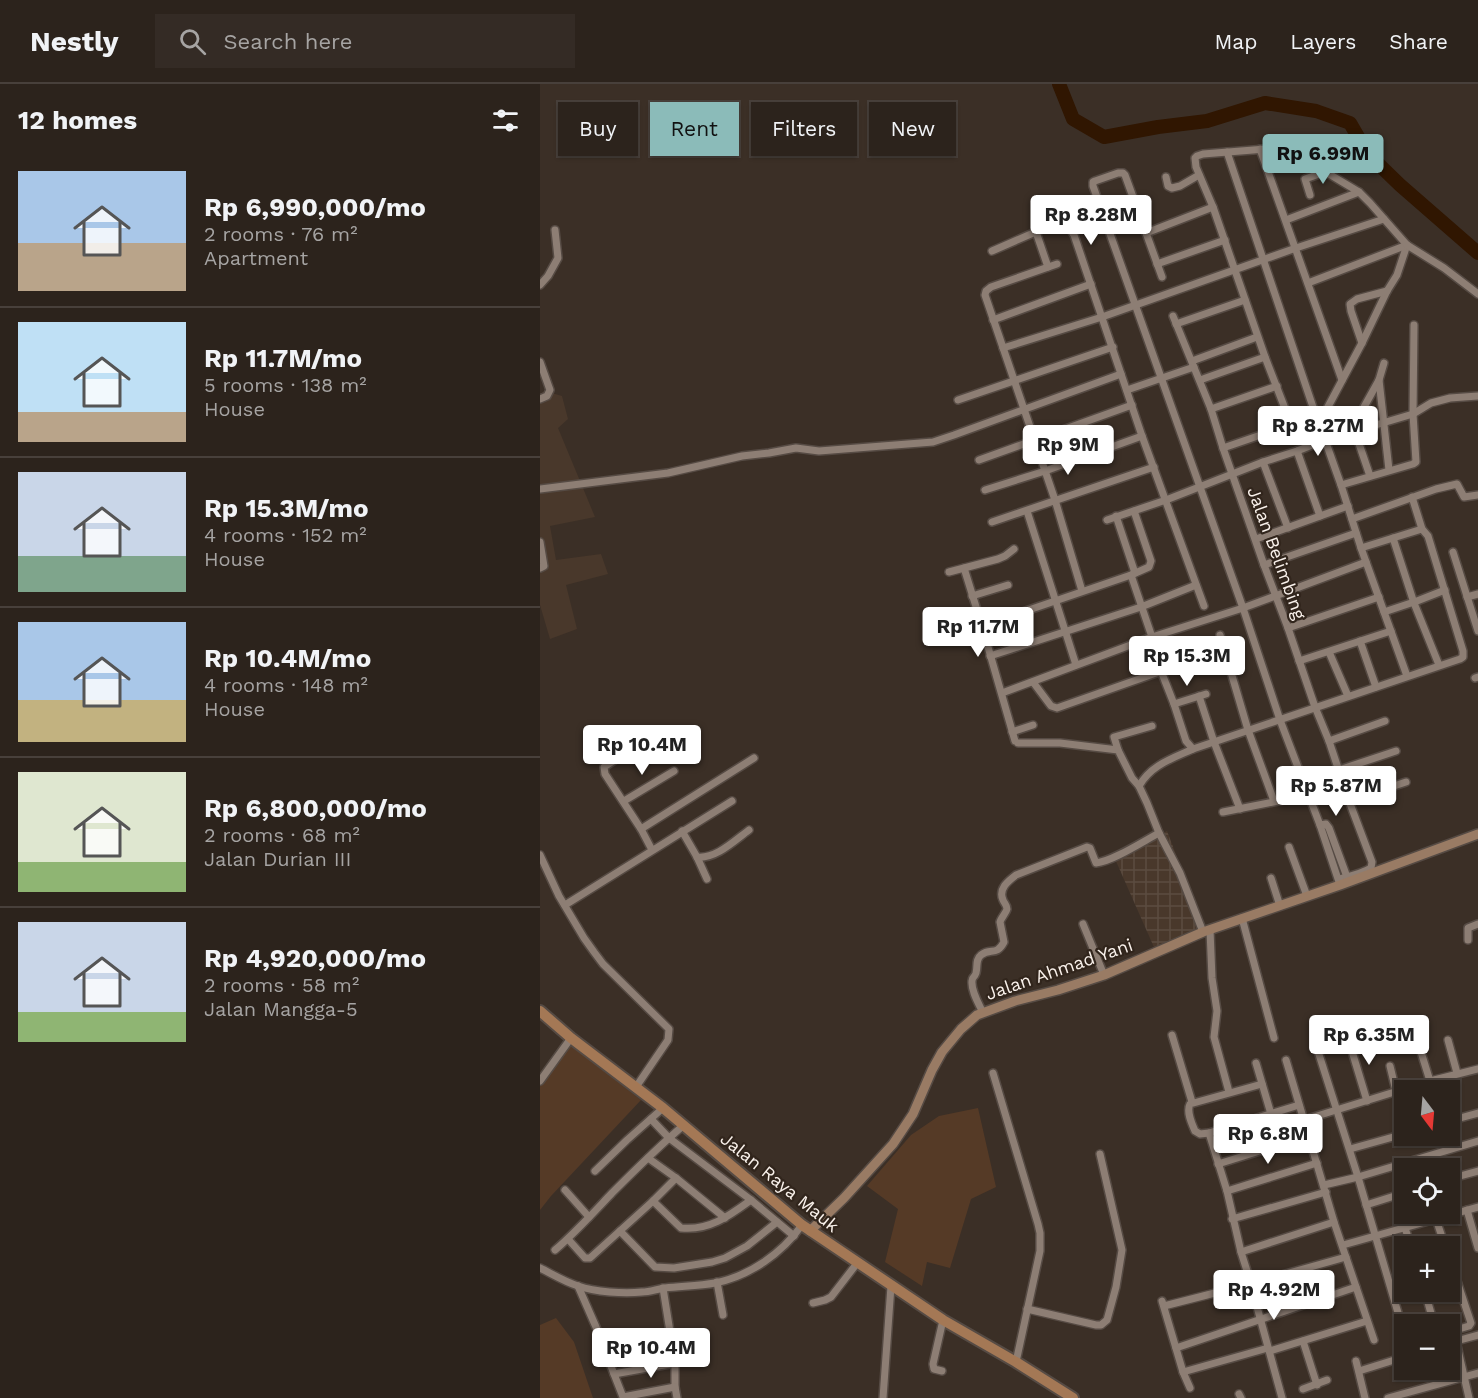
<!DOCTYPE html>
<meta charset="utf-8">
<style>
body{margin:0;font-family:"Work Sans",sans-serif;background:#342b25;color:#f1f3f6;height:100vh;display:flex;flex-direction:column;font-size:22px;white-space:nowrap}
*{box-sizing:border-box;margin:0}
p{font-size:20px;color:#a6a4a3}
.icon{flex:none;width:33px;height:33px;fill:none;stroke:currentColor;stroke-width:2;stroke-linecap:round;stroke-linejoin:round}
.map{position:relative;flex:1;overflow:hidden}
.panel{display:flex;flex-direction:column;background:#2c231c;width:540px}
.panel>*{flex:none}
.banner{position:absolute;left:18px;top:18px;width:570px;height:54px;display:flex;gap:12px}
.needle{width:39px;rotate:164deg}
.tools{position:absolute;left:854px;top:996px;display:grid;gap:12px}
.tools a{display:grid;place-items:center;width:66px;height:66px;border-radius:0px;background:#2c231c;box-shadow:0 2px 4px #0004,0 0 0 2px #48403b;font-size:30px}
.price{position:absolute;translate:-50% -51px;padding:0 14px;border-radius:6px;background:#fff;color:#222;font-size:20px;line-height:39px;filter:drop-shadow(0 2px 3px #0008)}
.price::after{content:'';position:absolute;left:50%;top:36px;width:18px;height:14px;margin-left:-9px;background:inherit;clip-path:polygon(0 0,100% 0,50% 100%)}
.price.selected{background:#8bbbb9;color:#111}
ul{padding:0;list-style:none}
li{display:flex;align-items:center;gap:18px;height:150px;padding:0 18px}
li+li{border-top:2px solid #48403b}
li span{display:grid;place-items:center;flex:none;width:168px;height:120px;border-radius:0px;color:#555}
li>.icon{margin-inline-start:auto}
span .icon{width:72px;height:72px;fill:#fffc;stroke-width:1}
li b{font-size:26px}
h2{display:flex;justify-content:space-between;align-items:center;height:72px;padding:0 18px;font-size:26px}
.chip{padding:0 21px;border-radius:0px;background:#2c231c;box-shadow:0 2px 4px #0004,0 0 0 2px #48403b;font-size:21px;line-height:54px}
.chip.selected{background:#8bbbb9;color:#111}
header{display:flex;align-items:center;gap:36px;box-sizing:border-box;height:84px;padding:0 30px;background:#2c231c;border-bottom:2px solid #48403b}
header strong{font-size:28px}
nav{display:flex;gap:33px;margin-inline-start:auto;font-size:21px}
.search{width:420px;height:54px;background:#342b25;display:flex;align-items:center;gap:15px;box-sizing:border-box;padding:0 21px;border-radius:0px;color:#a6a4a3;font-size:22px}
main{display:flex;flex:1;min-height:0}
.map>svg:first-child{display:block}
</style>
<header>
<strong>Nestly</strong>
<div class="search"><svg class="icon" aria-label="search" viewBox="0 0 24 24"><circle cx="10" cy="10" r="6"/><path d="M15 15l6 6"/></svg>Search here</div>
<nav><a>Map</a><a>Layers</a><a>Share</a></nav>
</header>
<main>
<section class="panel">
<h2>12 homes<svg class="icon" aria-label="filters" viewBox="0 0 24 24"><path d="M4 7h16M4 17h16"/><circle cx="9" cy="7" r="2"/><circle cx="15" cy="17" r="2"/></svg></h2>
<ul>
<li><span style="background:linear-gradient(#a9c7e8 60%,#b9a48a 0)"><svg class="icon" aria-label="home" viewBox="0 0 24 24"><path d="M3 11l9-7 9 7M6 9v11h12V9"/></svg></span><div><b>Rp 6,990,000/mo</b><p>2 rooms · 76 m²</p><p>Apartment</p></div></li>
<li><span style="background:linear-gradient(#bfe0f5 75%,#b9a48a 0)"><svg class="icon" aria-label="home" viewBox="0 0 24 24"><path d="M3 11l9-7 9 7M6 9v11h12V9"/></svg></span><div><b>Rp 11.7M/mo</b><p>5 rooms · 138 m²</p><p>House</p></div></li>
<li><span style="background:linear-gradient(#c9d6e8 70%,#7fa58c 0)"><svg class="icon" aria-label="home" viewBox="0 0 24 24"><path d="M3 11l9-7 9 7M6 9v11h12V9"/></svg></span><div><b>Rp 15.3M/mo</b><p>4 rooms · 152 m²</p><p>House</p></div></li>
<li><span style="background:linear-gradient(#a9c7e8 65%,#c2b280 0)"><svg class="icon" aria-label="home" viewBox="0 0 24 24"><path d="M3 11l9-7 9 7M6 9v11h12V9"/></svg></span><div><b>Rp 10.4M/mo</b><p>4 rooms · 148 m²</p><p>House</p></div></li>
<li><span style="background:linear-gradient(#dfe7d0 75%,#8fb573 0)"><svg class="icon" aria-label="home" viewBox="0 0 24 24"><path d="M3 11l9-7 9 7M6 9v11h12V9"/></svg></span><div><b>Rp 6,800,000/mo</b><p>2 rooms · 68 m²</p><p>Jalan Durian III</p></div></li>
<li><span style="background:linear-gradient(#c9d6e8 75%,#8fb573 0)"><svg class="icon" aria-label="home" viewBox="0 0 24 24"><path d="M3 11l9-7 9 7M6 9v11h12V9"/></svg></span><div><b>Rp 4,920,000/mo</b><p>2 rooms · 58 m²</p><p>Jalan Mangga-5</p></div></li>
</ul>
</section>
<div class="map">
<svg width="938" height="1314" viewBox="0 0 938 1314">
<defs>
<pattern id="industrial-grid" width="8" height="8" patternUnits="userSpaceOnUse" patternTransform="scale(1.5)"><rect width="8" height="8" fill="#49382b"/><path d="M0 4h8M4 0v8" fill="none" stroke="#5b4c40"/></pattern>
</defs>
<rect width="100%" height="100%" fill="#3b2f26"/>
<path fill="#49382b" d="M 5,307 L 22,312 L 28,335 L 18,344 L 55,433 L 10,442 L 16,476 L 61,470 L 68,490 L 26,501 L 37,545 L 10,555 L 0,521 L 0,310 Z"/>
<path fill="url(#industrial-grid)" d="M 627,747 L 666,849 L 617,870 L 575,775 Z"/>
<g fill="#553a26">
<path d="M 26,958 L 101,1016 L 11,1112 L 0,1126 L 0,993 Z"/>
<path d="M 438,1024 L 456,1103 L 431,1115 L 410,1184 L 387,1178 L 382,1202 L 345,1178 L 358,1125 L 327,1102 L 371,1051 L 399,1032 Z"/>
<path d="M 16,1234 L 34,1258 L 53,1314 L 0,1314 L 0,1241 Z"/>
</g>
<g fill="none" stroke-linecap="round" stroke-linejoin="round">
<path stroke="#301601" stroke-width="14" d="M 519,0 L 533,35 L 564,53 L 618,43 L 667,37 L 725,19 L 776,27 L 810,39 L 828,70 L 860,101 L 938,169"/>
<defs>
<g id="street">
<path d="M 720,65 L 802,296"/>
<path d="M 687,68 L 776,332 L 782,334"/>
<path d="M 626,93 L 628,102 L 632,104 L 640,102 L 659,91"/>
<path d="M 770,111 L 765,95 L 785,88"/>
<path d="M 746,136 L 819,108"/>
<path d="M 496,148 L 508,183"/>
<path d="M 606,149 L 673,123"/>
<path d="M 867,161 L 857,191 L 847,207 L 822,259 L 782,334 L 782,343 L 785,356 L 801,401 L 821,464 L 867,592"/>
<path d="M 452,167 L 514,140 L 521,138 L 526,139 L 534,151 L 602,352 L 664,522"/>
<path d="M 517,180 L 451,203 L 446,207 L 445,211 L 515,416 L 542,507"/>
<path d="M 617,180 L 685,156"/>
<path d="M 622,193 L 585,91 L 583,89 L 578,89 L 555,97 L 553,98 L 553,102 L 703,524 L 740,636 L 780,741 L 800,801"/>
<path d="M 768,199 L 867,161"/>
<path d="M 0,201 L 8,192 L 18,174 L 15,146"/>
<path d="M 633,232 L 671,325 L 683,364 L 724,481 L 748,544 L 775,623 L 789,657 L 809,717 L 832,778 L 831,784 C 821,790 810,792 799,795"/>
<path d="M 453,236 L 551,200"/>
<path d="M 636,240 L 705,216"/>
<path d="M 822,259 L 811,227 L 810,220 L 817,215 L 847,207"/>
<path d="M 463,264 L 562,233 L 756,164 L 844,135"/>
<path d="M 652,277 L 717,253"/>
<path d="M 0,278 L 10,306 L 7,312 L 0,315"/>
<path d="M 844,279 L 839,296 L 849,386"/>
<path d="M 660,296 L 725,273"/>
<path d="M 587,306 L 654,283"/>
<path d="M 418,316 L 573,263"/>
<path d="M 671,325 L 737,302"/>
<path d="M 751,340 L 725,273 L 673,123 L 656,83 L 655,74 L 657,72 L 663,70 L 739,64 L 749,66 L 819,108 L 830,119 L 867,161 L 904,184 L 938,210"/>
<path d="M 683,364 L 776,332"/>
<path d="M 757,367 L 780,432"/>
<path d="M 439,376 L 592,321"/>
<path d="M 723,378 L 748,444"/>
<path d="M 830,392 L 815,348 L 824,323 L 839,296"/>
<path d="M 801,401 L 873,380 L 876,378 L 873,330 L 874,241"/>
<path d="M 0,405 L 128,389 L 202,372 L 229,369 L 256,364 L 279,367 L 393,358 L 414,351 L 581,290"/>
<path d="M 445,406 L 505,387 L 602,352"/>
<path d="M 487,427 L 536,581"/>
<path d="M 576,432 L 595,489"/>
<path d="M 812,435 L 896,405 L 917,400 L 924,413 L 938,411"/>
<path d="M 567,436 L 626,416 L 723,378 L 757,367 L 785,356 L 873,330 L 891,319 L 910,314 L 938,312"/>
<path d="M 452,438 L 614,383"/>
<path d="M 853,454 L 874,519 L 899,581"/>
<path d="M 716,455 L 808,422"/>
<path d="M 0,458 L 4,482 L 0,484"/>
<path d="M 821,464 L 882,445"/>
<path d="M 913,468 L 938,547"/>
<path d="M 724,481 L 816,449"/>
<path d="M 424,484 L 442,542 L 475,657"/>
<path d="M 409,488 L 458,475 L 465,472 L 474,465"/>
<path d="M 591,491 L 612,553 L 621,587 L 634,620 L 646,657 L 653,665 L 920,575 L 923,573 L 923,567 L 888,452 L 882,445 L 872,413"/>
<path d="M 432,512 L 468,501"/>
<path d="M 927,513 L 938,510"/>
<path d="M 844,528 L 877,517 L 905,506"/>
<path d="M 442,542 L 591,491 L 609,483 L 611,477 L 594,427"/>
<path d="M 748,544 L 839,513"/>
<path d="M 680,551 L 708,646 L 734,717"/>
<path d="M 820,557 L 836,603"/>
<path d="M 789,568 L 808,612"/>
<path d="M 450,572 L 601,523 L 656,501"/>
<path d="M 759,577 L 851,547"/>
<path d="M 935,594 L 938,593"/>
<path d="M 493,598 L 511,622 L 517,624 L 684,565"/>
<path d="M 462,609 L 612,553 L 703,524 L 826,478"/>
<path d="M 659,612 L 674,658 L 700,725"/>
<path d="M 634,620 L 666,610"/>
<path d="M 472,648 L 493,641"/>
<path d="M 110,653 L 64,683 L 65,690 L 101,745 L 112,766"/>
<path d="M 789,657 L 845,637"/>
<path d="M 478,659 L 520,659 L 578,666 L 592,694 L 599,702"/>
<path d="M 653,665 C 631,675 611,681 599,702 L 607,719 L 619,749 L 640,789 L 663,848"/>
<path d="M 578,666 L 574,653 L 612,642"/>
<path d="M 799,686 L 856,667"/>
<path d="M 84,717 L 134,687"/>
<path d="M 809,717 L 866,698"/>
<path d="M 683,728 L 748,715"/>
<path d="M 780,741 L 786,740 L 789,744 L 807,793"/>
<path d="M 101,745 L 214,674"/>
<path d="M 142,747 L 157,773 L 167,795"/>
<path d="M 749,763 L 767,812"/>
<path d="M 0,771 L 19,812 L 44,854 L 54,868 L 63,880 L 129,945 L 128,956 L 96,1003"/>
<path d="M 157,773 C 176,775 194,757 209,746"/>
<path d="M 731,794 L 740,822"/>
<path d="M 25,821 L 192,717"/>
<path d="M 702,834 L 734,954"/>
<path d="M 543,840 L 564,891"/>
<path d="M 670,846 L 672,894 L 677,927 L 674,953 L 689,1008"/>
<path d="M 928,856 L 928,844 L 938,840"/>
<path d="M 443,929 C 439,920 431,907 432,897 C 433,891 434,895 436,889 C 438,882 435,876 441,871 C 451,863 456,873 464,858 L 460,838 C 461,834 466,829 467,825 C 467,821 464,819 463,816 C 458,805 468,797 476,791 L 547,763 L 550,764 L 556,779 C 573,777 602,758 619,749"/>
<path d="M 632,951 L 652,1018"/>
<path d="M 808,954 L 827,1017"/>
<path d="M 908,956 L 917,989"/>
<path d="M 776,961 L 818,1093 L 864,1249"/>
<path d="M 881,968 L 890,997"/>
<path d="M 746,976 L 794,1138 L 834,1256"/>
<path d="M 716,979 L 731,1030"/>
<path d="M 850,982 L 856,1007"/>
<path d="M 453,989 L 498,1140 L 500,1149 L 500,1167 L 476,1278"/>
<path d="M 0,997 L 31,954"/>
<path d="M 722,1000 L 650,1020 C 646,1028 652,1040 655,1047 L 660,1050 L 669,1049 L 759,1021"/>
<path d="M 111,1035 L 129,1054 L 211,1116 L 254,1152"/>
<path d="M 764,1036 L 890,997 L 938,985"/>
<path d="M 909,1037 L 938,1029"/>
<path d="M 669,1049 L 687,1107 L 701,1168 L 708,1190 L 742,1314"/>
<path d="M 810,1065 L 864,1050"/>
<path d="M 108,1074 L 136,1094 L 185,1134"/>
<path d="M 678,1080 L 768,1052"/>
<path d="M 55,1087 L 87,1056 L 123,1024"/>
<path d="M 909,1095 L 938,1087"/>
<path d="M 784,1101 L 818,1093 L 938,1057"/>
<path d="M 25,1106 L 49,1133"/>
<path d="M 687,1107 L 777,1079"/>
<path d="M 113,1117 L 141,1144 C 169,1147 189,1132 211,1116"/>
<path d="M 826,1121 L 864,1109"/>
<path d="M 927,1126 L 938,1164"/>
<path d="M 692,1135 L 786,1108"/>
<path d="M 896,1135 L 905,1162"/>
<path d="M 865,1144 L 871,1162"/>
<path d="M 80,1147 L 115,1183 L 134,1184 L 172,1178 L 185,1174 L 207,1162 L 237,1138"/>
<path d="M 28,1155 L 45,1174 L 50,1174 L 113,1117 L 136,1094"/>
<path d="M 803,1161 L 938,1123"/>
<path d="M 15,1166 C 35,1149 53,1129 72,1109 C 95,1086 119,1062 144,1041"/>
<path d="M 701,1168 L 794,1138"/>
<path d="M 909,1173 L 931,1239 L 929,1242 L 909,1248"/>
<path d="M 0,1184 C 12,1190 25,1198 38,1202 C 55,1208 84,1210 102,1208 C 110,1208 117,1205 125,1204 C 142,1202 159,1202 175,1199 C 210,1192 242,1169 262,1141"/>
<path d="M 177,1198 L 183,1231"/>
<path d="M 38,1202 L 56,1243 L 74,1290"/>
<path d="M 123,1204 L 135,1279 L 135,1303 L 137,1314"/>
<path d="M 885,1208 L 894,1240"/>
<path d="M 622,1217 L 643,1288 L 650,1304"/>
<path d="M 273,1219 L 285,1216 L 291,1213 L 318,1178"/>
<path d="M 624,1222 L 710,1200 L 806,1173"/>
<path d="M 487,1225 L 556,1241 L 561,1241 L 567,1236 L 576,1203 L 582,1166 L 560,1070"/>
<path d="M 763,1257 L 777,1301"/>
<path d="M 916,1257 L 929,1314"/>
<path d="M 909,1259 L 938,1251"/>
<path d="M 636,1264 L 816,1203"/>
<path d="M 730,1267 L 827,1237"/>
<path d="M 816,1277 L 825,1314"/>
<path d="M 402,1287 L 394,1285 L 393,1280 L 403,1236"/>
<path d="M 819,1287 L 864,1273"/>
<path d="M 643,1288 L 728,1264"/>
<path d="M 135,1303 L 83,1313 L 74,1290 L 135,1279"/>
<path d="M 763,1305 L 787,1296"/>
<path d="M 699,1310 L 701,1314"/>
<path d="M 343,1314 L 351,1202"/>
<path d="M 848,1314 L 938,1289"/>
</g>
<path id="secondary" d="M 270,1147 L 304,1114 L 353,1060 L 373,1030 L 392,986 L 402,968 L 421,945 L 437,931 L 475,917 L 518,906 L 564,891 L 663,848 L 800,801 L 938,750"/>
<path id="primary" d="M 0,927 L 31,954 L 123,1024 L 262,1141 L 403,1236 L 476,1278 L 533,1314"/>
</defs>
<use href="#street" stroke="#564b44" stroke-width="10"/>
<use href="#secondary" stroke="#564b44" stroke-width="12"/>
<use href="#primary" stroke="#564b44" stroke-width="14"/>
<use href="#street" stroke="#8d7e74" stroke-width="7"/>
<use href="#secondary" stroke="#997b64" stroke-width="9"/>
<use href="#primary" stroke="#a47855" stroke-width="10"/>
</g>
<g text-anchor="middle" dominant-baseline="central" stroke-width="4.5" stroke-linejoin="round" paint-order="stroke">
<g font-size="18" fill="#f9f1eb" stroke="#31251c">
<text transform="translate(737 469) rotate(70)">Jalan Belimbing</text>
<text transform="translate(519 885) rotate(-19)">Jalan Ahmad Yani</text>
<text transform="translate(240 1098) rotate(39)">Jalan Raya Mauk</text>
</g>
</g>
</svg>
<div class="tools">
<a><svg class="needle" viewBox="-14 -14 28 28"><path d="M0-13l5 13h-10z" fill="#e53935"/><path d="M0 13l5-13h-10z" fill="#a6a4a3"/></svg></a>
<a><svg class="icon" aria-label="locate" viewBox="0 0 24 24"><circle cx="12" cy="12" r="6"/><path d="M12 2v4M12 18v4M2 12h4M18 12h4"/></svg></a>
<a>+</a>
<a>−</a>
</div>
<b class="price selected" style="left:783px;top:101px">Rp 6.99M</b>
<b class="price" style="left:551px;top:162px">Rp 8.28M</b>
<b class="price" style="left:778px;top:373px">Rp 8.27M</b>
<b class="price" style="left:528px;top:392px">Rp 9M</b>
<b class="price" style="left:438px;top:574px">Rp 11.7M</b>
<b class="price" style="left:647px;top:603px">Rp 15.3M</b>
<b class="price" style="left:102px;top:692px">Rp 10.4M</b>
<b class="price" style="left:796px;top:733px">Rp 5.87M</b>
<b class="price" style="left:829px;top:982px">Rp 6.35M</b>
<b class="price" style="left:728px;top:1081px">Rp 6.8M</b>
<b class="price" style="left:734px;top:1237px">Rp 4.92M</b>
<b class="price" style="left:111px;top:1295px">Rp 10.4M</b>
<div class="banner">
<a class="chip">Buy</a>
<a class="chip selected">Rent</a>
<a class="chip">Filters</a>
<a class="chip">New</a>
</div>
</div>
</main>
